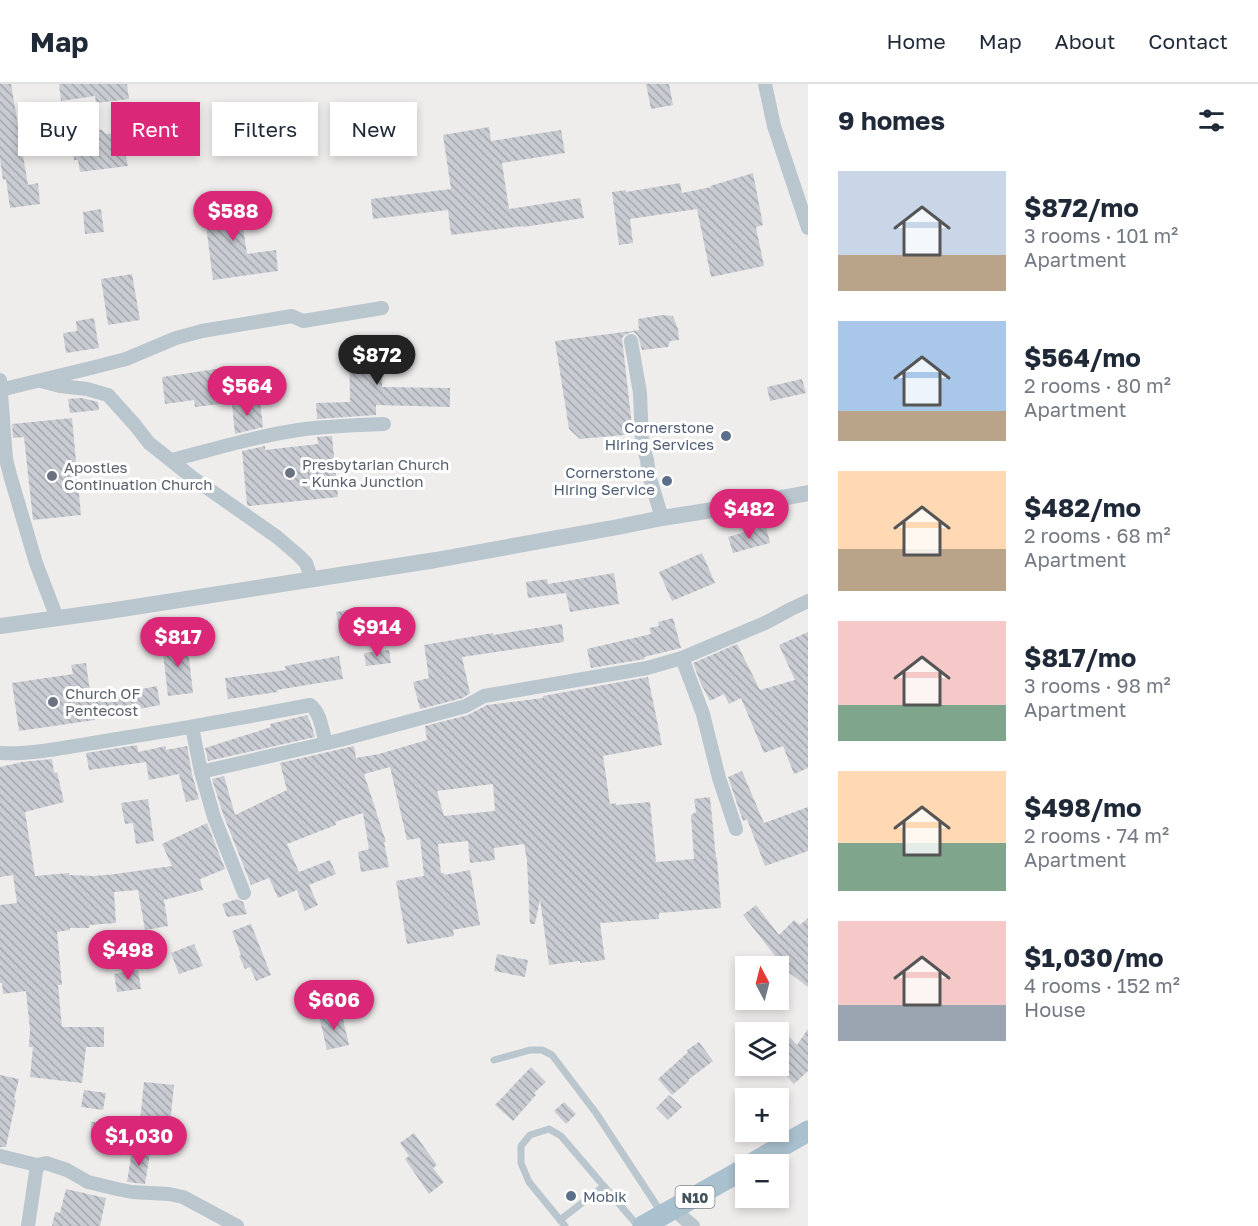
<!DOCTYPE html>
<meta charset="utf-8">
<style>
body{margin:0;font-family:"Golos Text",sans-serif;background:#f6f6f7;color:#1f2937;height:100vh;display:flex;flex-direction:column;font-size:22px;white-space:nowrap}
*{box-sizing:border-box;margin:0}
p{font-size:20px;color:#747a83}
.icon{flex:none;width:33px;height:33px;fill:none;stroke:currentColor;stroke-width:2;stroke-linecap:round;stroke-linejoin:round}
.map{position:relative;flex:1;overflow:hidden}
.details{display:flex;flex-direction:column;background:#fff;width:450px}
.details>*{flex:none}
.hud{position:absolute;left:18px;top:18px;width:570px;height:54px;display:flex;gap:12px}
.needle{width:39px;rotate:353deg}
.tools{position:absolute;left:735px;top:872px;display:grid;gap:12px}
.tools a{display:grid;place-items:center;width:54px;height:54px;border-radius:0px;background:#fff;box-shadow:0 3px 9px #0003;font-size:30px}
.price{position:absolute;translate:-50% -51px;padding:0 14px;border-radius:21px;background:#db2777;color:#fff;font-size:20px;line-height:39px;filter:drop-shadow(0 2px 3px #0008)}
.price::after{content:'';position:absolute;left:50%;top:36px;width:18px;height:14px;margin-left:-9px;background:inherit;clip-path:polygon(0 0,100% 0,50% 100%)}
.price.current{background:#222;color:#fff}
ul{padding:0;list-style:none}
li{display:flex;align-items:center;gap:18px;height:150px;padding:0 30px}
li span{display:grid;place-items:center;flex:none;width:168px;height:120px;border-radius:0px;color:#555}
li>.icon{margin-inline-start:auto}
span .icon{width:72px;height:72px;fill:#fffc;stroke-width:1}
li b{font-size:26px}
h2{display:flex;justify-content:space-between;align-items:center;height:72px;padding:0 30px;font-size:26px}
.tag{padding:0 21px;border-radius:0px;background:#fff;box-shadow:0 3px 9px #0003;font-size:21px;line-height:54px}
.tag.current{background:#db2777;color:#fff}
header{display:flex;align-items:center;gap:36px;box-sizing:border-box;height:84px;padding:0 30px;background:#fff;border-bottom:2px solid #e0e1e3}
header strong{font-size:28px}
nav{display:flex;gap:33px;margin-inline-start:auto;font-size:21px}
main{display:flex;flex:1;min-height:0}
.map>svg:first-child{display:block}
</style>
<header>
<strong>Map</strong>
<nav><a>Home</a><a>Map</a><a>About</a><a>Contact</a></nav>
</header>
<main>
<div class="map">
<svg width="808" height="1142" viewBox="0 0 808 1142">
<defs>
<pattern id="building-back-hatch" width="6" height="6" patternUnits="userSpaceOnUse" patternTransform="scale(1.5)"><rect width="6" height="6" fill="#c8ccd2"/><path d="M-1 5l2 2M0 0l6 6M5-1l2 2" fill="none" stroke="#a4a8ad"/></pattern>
</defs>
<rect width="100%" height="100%" fill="#efecec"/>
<g fill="url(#building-back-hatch)" fill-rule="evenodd">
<path d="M 0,0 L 11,0 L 28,101 L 38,99 L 40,120 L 10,124 L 6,95 L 3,96 L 0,75 Z"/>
<path d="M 59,0 L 127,0 L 129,15 L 96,19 L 95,12 L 61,17 Z"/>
<path d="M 646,0 L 669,0 L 673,21 L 651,25 Z"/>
<path d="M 88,38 L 88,44 L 102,46 L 106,50 L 126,48 L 128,63 L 125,68 L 128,82 L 80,88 L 78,76 L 74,76 L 70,41 Z"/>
<path d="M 489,43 L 491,57 L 561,46 L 565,69 L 502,79 L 509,125 L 580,114 L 584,134 L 523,143 L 523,142 L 451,151 L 448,126 L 373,135 L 371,115 L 451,105 L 443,51 Z"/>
<path d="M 753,89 L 763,141 L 756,143 L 764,182 L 711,193 L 697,125 L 630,135 L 633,159 L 619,161 L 612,108 L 626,106 L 626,108 L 680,99 L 682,109 L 711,103 L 710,102 Z"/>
<path d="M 238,109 L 247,170 L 276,166 L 278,187 L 213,196 L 205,134 L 209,133 L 206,114 Z"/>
<path d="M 101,125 L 104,148 L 85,150 L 83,128 Z"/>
<path d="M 132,190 L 140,236 L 108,241 L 101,195 Z"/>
<path d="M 662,231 L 673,232 L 678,245 L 679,256 L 670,257 L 668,263 L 642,266 L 638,252 L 634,248 L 626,250 L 622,254 L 632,342 L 624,351 L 580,355 L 569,345 L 555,257 L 639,246 L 638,235 Z"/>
<path d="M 94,234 L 99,264 L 66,269 L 63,249 L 77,247 L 76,237 Z"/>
<path d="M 349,253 L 381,253 L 382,303 L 450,304 L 450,323 L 376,321 L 376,331 L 317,335 L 316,319 L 350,318 Z"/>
<path d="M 216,285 L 221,320 L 195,323 L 194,316 L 165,320 L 162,293 Z"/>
<path d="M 802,295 L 806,309 L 770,317 L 767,303 Z"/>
<path d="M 82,314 L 98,318 L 99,326 L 70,329 L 68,315 Z"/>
<path d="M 260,318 L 263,343 L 235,350 L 232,321 Z"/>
<path d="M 72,334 L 81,431 L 33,436 L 24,353 L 13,354 L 12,340 Z"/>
<path d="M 332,352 L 338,413 L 249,422 L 247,421 L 242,367 L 265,362 L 265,366 L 318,360 L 317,353 Z"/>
<path d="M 766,442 L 770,459 L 733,469 L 728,453 Z"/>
<path d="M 702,469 L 715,499 L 672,517 L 659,488 Z"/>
<path d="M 614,489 L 619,520 L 570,528 L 566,509 L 528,514 L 526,498 L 547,495 L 548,500 Z"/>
<path d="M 353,525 L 356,544 L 340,547 L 336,528 Z"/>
<path d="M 673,534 L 681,564 L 644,573 L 645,575 L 591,584 L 587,565 L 651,550 L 649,544 L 659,542 L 658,538 Z"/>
<path d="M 562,540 L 564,558 L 462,573 L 470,609 L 463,614 L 420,625 L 413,598 L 429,594 L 424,561 L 493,549 L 493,551 Z"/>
<path d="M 808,548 L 808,684 L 794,690 L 783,662 L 764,669 L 741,614 L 729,620 L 724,610 L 710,617 L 701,600 L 693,579 L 737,560 L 760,606 L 795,596 L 779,561 Z"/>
<path d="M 187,557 L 193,609 L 168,612 L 162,560 Z"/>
<path d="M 389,566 L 391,579 L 366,582 L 364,569 Z"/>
<path d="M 339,572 L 343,595 L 277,606 L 278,608 L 228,615 L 225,594 L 286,586 L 285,582 Z"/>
<path d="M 86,579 L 91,615 L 157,602 L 160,621 L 94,634 L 95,636 L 19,647 L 12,599 L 73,590 L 71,581 Z"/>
<path d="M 648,593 L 662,661 L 603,672 L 610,720 L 616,719 L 616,721 L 650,718 L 656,778 L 694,775 L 691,731 L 696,728 L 694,715 L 710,713 L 716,774 L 717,774 L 721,824 L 659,829 L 659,835 L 600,839 L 605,876 L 580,879 L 580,877 L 549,881 L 540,815 L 535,840 L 530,840 L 527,776 L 524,760 L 494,764 L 495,776 L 470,779 L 468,757 L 438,760 L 441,789 L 444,789 L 444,791 L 470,786 L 480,841 L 453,846 L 454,852 L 407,860 L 396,797 L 424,792 L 420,754 L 407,756 L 390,683 L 364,690 L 386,758 L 384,758 L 389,783 L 361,788 L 358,768 L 369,765 L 363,729 L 335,738 L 336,741 L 287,760 L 299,788 L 330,776 L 336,790 L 309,801 L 318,821 L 305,827 L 297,806 L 278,814 L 269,794 L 251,801 L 223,730 L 212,695 L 224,692 L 235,731 L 287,706 L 280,679 L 354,662 L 356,674 L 379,670 L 427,656 L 425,642 L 468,631 L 487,621 L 543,614 L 543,612 ZM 493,700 L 495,727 L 444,732 L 437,707 Z"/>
<path d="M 307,631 L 310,637 L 315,653 L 208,677 L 205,664 L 271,643 L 270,640 Z"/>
<path d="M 137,661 L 138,668 L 166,662 L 166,666 L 187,662 L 192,690 L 199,715 L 186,718 L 179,690 L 149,696 L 146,678 L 89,686 L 86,669 Z"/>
<path d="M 52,675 L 54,689 L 57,688 L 64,718 L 25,728 L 35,792 L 69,789 L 69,791 L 94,792 L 115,790 L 172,782 L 162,760 L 207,739 L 225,785 L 200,795 L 203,806 L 164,816 L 168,842 L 145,846 L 138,806 L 114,808 L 116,839 L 90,841 L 89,844 L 70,844 L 70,846 L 57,848 L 62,901 L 58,901 L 62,943 L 104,943 L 104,963 L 86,963 L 82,999 L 30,993 L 33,963 L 29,963 L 30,946 L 26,907 L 3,910 L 2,899 L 0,899 L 0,821 L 17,819 L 13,791 L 0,793 L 0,683 L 22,678 Z"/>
<path d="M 742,687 L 764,739 L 808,723 L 808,767 L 765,782 L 747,735 L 743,737 L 728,693 Z"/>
<path d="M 148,715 L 154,757 L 136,760 L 133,739 L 125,740 L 121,719 Z"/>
<path d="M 237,815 L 243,818 L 247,830 L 227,833 L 222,820 Z"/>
<path d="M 756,821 L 779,851 L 794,836 L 800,841 L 808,834 L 808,903 L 787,887 L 743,831 Z"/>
<path d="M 251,840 L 271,891 L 256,897 L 250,883 L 245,885 L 239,872 L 241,871 L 232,847 Z"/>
<path d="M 194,860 L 203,882 L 179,890 L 171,869 Z"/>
<path d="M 497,870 L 528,876 L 525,893 L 494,887 Z"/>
<path d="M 138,886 L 141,905 L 117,908 L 114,890 Z"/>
<path d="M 341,927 L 349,961 L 327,966 L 319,932 Z"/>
<path d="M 778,941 L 797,961 L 808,945 L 808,987 L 794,1000 L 778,983 Z"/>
<path d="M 699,958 L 713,977 L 688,996 L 689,997 L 672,1011 L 658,995 L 688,968 L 687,966 Z"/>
<path d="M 531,983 L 546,998 L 534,1009 L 536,1011 L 513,1037 L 495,1021 Z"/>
<path d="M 0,991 L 19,995 L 14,1015 L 16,1016 L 6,1063 L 0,1063 Z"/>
<path d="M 144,998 L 174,1001 L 170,1040 L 140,1037 Z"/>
<path d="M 84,1006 L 106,1009 L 103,1026 L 81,1023 Z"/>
<path d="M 669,1011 L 682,1023 L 668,1036 L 656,1024 Z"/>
<path d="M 564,1018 L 576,1030 L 566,1040 L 554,1027 Z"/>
<path d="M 91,1038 L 114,1038 L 113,1051 L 91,1051 Z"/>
<path d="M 414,1049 L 437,1081 L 433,1084 L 444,1098 L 429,1110 L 405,1075 L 409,1072 L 400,1059 Z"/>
<path d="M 132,1066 L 150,1068 L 145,1100 L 127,1098 Z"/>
<path d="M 66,1105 L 106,1114 L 100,1142 L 52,1142 L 55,1128 L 60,1129 Z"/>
</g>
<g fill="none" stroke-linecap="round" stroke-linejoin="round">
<g stroke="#b9c6cd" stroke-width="7">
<path d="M 494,976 L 530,966 L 542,966 L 552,971 L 596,1029 L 661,1128"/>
<path d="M 560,1136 L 604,1102"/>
<path d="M 565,1142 L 529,1098 L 521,1079 L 521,1062 L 530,1051 L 549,1045 L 561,1052 L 638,1142"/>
</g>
<g stroke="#b9c6cd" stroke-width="14">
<path d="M 765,0 L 774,42 L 808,144"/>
<path d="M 631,257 L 640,309 L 642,358 L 647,376 L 649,391 L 662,434"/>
<path d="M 0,296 L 6,375 L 10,391 L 36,479 L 57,534"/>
<path d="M 41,297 L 60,302 L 87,305 L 108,311 L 135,341 L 149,359 L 193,394 L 277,453 L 298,471 L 306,479 L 312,496"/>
<path d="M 0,306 L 91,284 L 126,275 L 176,254 L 202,247 L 292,232 L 303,237 L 382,224"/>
<path d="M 171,376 C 215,365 260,351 305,345 C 331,342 357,341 384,340"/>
<path d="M 682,574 L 703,630 L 719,694 L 736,745"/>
<path d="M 192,643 L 201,688 L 214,733 L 244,809"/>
<path d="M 0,669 C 31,671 74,662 105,657 C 174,646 242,634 310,621 C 321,629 322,647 326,659"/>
<path d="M 201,688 L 340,656 L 466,622 L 484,612 L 647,584 L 682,574 L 765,539 L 791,525 L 808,517"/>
<path d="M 0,1072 L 37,1081 L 46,1079 L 67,1086 L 88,1098 L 117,1105 L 132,1108 L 169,1110 L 183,1113 L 237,1142"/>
<path d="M 673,1125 L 693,1142"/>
<path d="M 28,1142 L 37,1081"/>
</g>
<path stroke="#b9c6cd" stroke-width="16" d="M 0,542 L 109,527 L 436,476 L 618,443 L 662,434 L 738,422 L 808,409"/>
<g stroke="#a9c0ce" stroke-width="21">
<path d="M 751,1080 L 808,1047"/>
<path d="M 643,1142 L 746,1084"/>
</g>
</g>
<g fill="#5c6f8a" stroke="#fff" stroke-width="2">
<circle cx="726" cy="352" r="6"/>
<circle cx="667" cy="397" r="6"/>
<circle cx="571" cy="1112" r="6"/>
</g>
<g fill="#6b7280" stroke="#fff" stroke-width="2">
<circle cx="290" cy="389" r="6"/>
<circle cx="52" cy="392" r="6"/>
<circle cx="53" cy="618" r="6"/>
</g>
<g text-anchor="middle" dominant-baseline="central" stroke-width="6" stroke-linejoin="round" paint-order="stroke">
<rect fill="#fff" stroke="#7b868c" stroke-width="1.5" x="675.5" y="1102" width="39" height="22" rx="4.5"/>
<g font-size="14" font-weight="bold" fill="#43525b">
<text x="695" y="1113">N10</text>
</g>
<g font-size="15" fill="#4e5e75" stroke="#fff" text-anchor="end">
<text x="714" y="343">Cornerstone<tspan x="714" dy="17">Hiring Services</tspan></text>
<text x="655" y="388">Cornerstone<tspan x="655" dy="17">Hiring Service</tspan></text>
<text x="583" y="1112" text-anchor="start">Mobik</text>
</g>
<g font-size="15" fill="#5b616d" stroke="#fff" text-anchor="start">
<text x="302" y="380">Presbytarian Church<tspan x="302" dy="17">- Kunka Junction</tspan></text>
<text x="64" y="383">Apostles<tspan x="64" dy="17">Continuation Church</tspan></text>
<text x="65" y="609">Church OF<tspan x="65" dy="17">Pentecost</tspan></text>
</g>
</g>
</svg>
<div class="tools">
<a><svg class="needle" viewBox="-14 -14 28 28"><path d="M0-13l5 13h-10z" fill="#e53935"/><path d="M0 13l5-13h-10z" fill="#747a83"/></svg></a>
<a><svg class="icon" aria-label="layers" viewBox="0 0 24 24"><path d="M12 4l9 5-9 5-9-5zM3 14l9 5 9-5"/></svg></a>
<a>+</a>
<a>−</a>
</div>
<b class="price" style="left:233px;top:158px">$588</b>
<b class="price current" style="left:377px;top:302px">$872</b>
<b class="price" style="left:247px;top:333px">$564</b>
<b class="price" style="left:749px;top:456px">$482</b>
<b class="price" style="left:377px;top:574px">$914</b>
<b class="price" style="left:178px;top:584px">$817</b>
<b class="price" style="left:128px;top:897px">$498</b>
<b class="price" style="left:334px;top:947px">$606</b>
<b class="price" style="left:139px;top:1083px">$1,030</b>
<div class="hud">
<a class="tag">Buy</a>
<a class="tag current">Rent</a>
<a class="tag">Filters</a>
<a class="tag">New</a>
</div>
</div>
<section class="details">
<h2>9 homes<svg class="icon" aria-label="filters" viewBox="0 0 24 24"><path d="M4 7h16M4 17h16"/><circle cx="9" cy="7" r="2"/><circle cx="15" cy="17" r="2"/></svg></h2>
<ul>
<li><span style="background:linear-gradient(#c9d6e8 70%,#b9a48a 0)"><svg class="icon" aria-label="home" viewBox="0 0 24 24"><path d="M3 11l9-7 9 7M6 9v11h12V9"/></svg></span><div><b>$872/mo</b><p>3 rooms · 101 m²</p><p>Apartment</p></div></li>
<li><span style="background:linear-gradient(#a9c7e8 75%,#b9a48a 0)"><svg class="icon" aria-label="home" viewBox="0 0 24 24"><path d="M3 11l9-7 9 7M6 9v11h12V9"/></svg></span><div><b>$564/mo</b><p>2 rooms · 80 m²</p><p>Apartment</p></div></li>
<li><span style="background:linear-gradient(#ffd9b3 65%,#b9a48a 0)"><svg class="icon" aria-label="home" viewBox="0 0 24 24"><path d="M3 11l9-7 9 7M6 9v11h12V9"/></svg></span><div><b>$482/mo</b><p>2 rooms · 68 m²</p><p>Apartment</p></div></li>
<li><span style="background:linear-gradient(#f6c9c9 70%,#7fa58c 0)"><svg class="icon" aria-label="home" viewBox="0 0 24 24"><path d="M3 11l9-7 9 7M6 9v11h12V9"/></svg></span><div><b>$817/mo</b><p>3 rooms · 98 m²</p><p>Apartment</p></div></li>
<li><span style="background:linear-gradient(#ffd9b3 60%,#7fa58c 0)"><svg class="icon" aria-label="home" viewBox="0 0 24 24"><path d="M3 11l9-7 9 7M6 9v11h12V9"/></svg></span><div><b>$498/mo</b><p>2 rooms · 74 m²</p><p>Apartment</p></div></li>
<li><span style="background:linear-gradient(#f6c9c9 70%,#9aa5b1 0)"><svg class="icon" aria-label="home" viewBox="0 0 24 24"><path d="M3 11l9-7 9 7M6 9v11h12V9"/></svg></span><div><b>$1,030/mo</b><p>4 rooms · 152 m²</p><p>House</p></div></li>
</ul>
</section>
</main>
